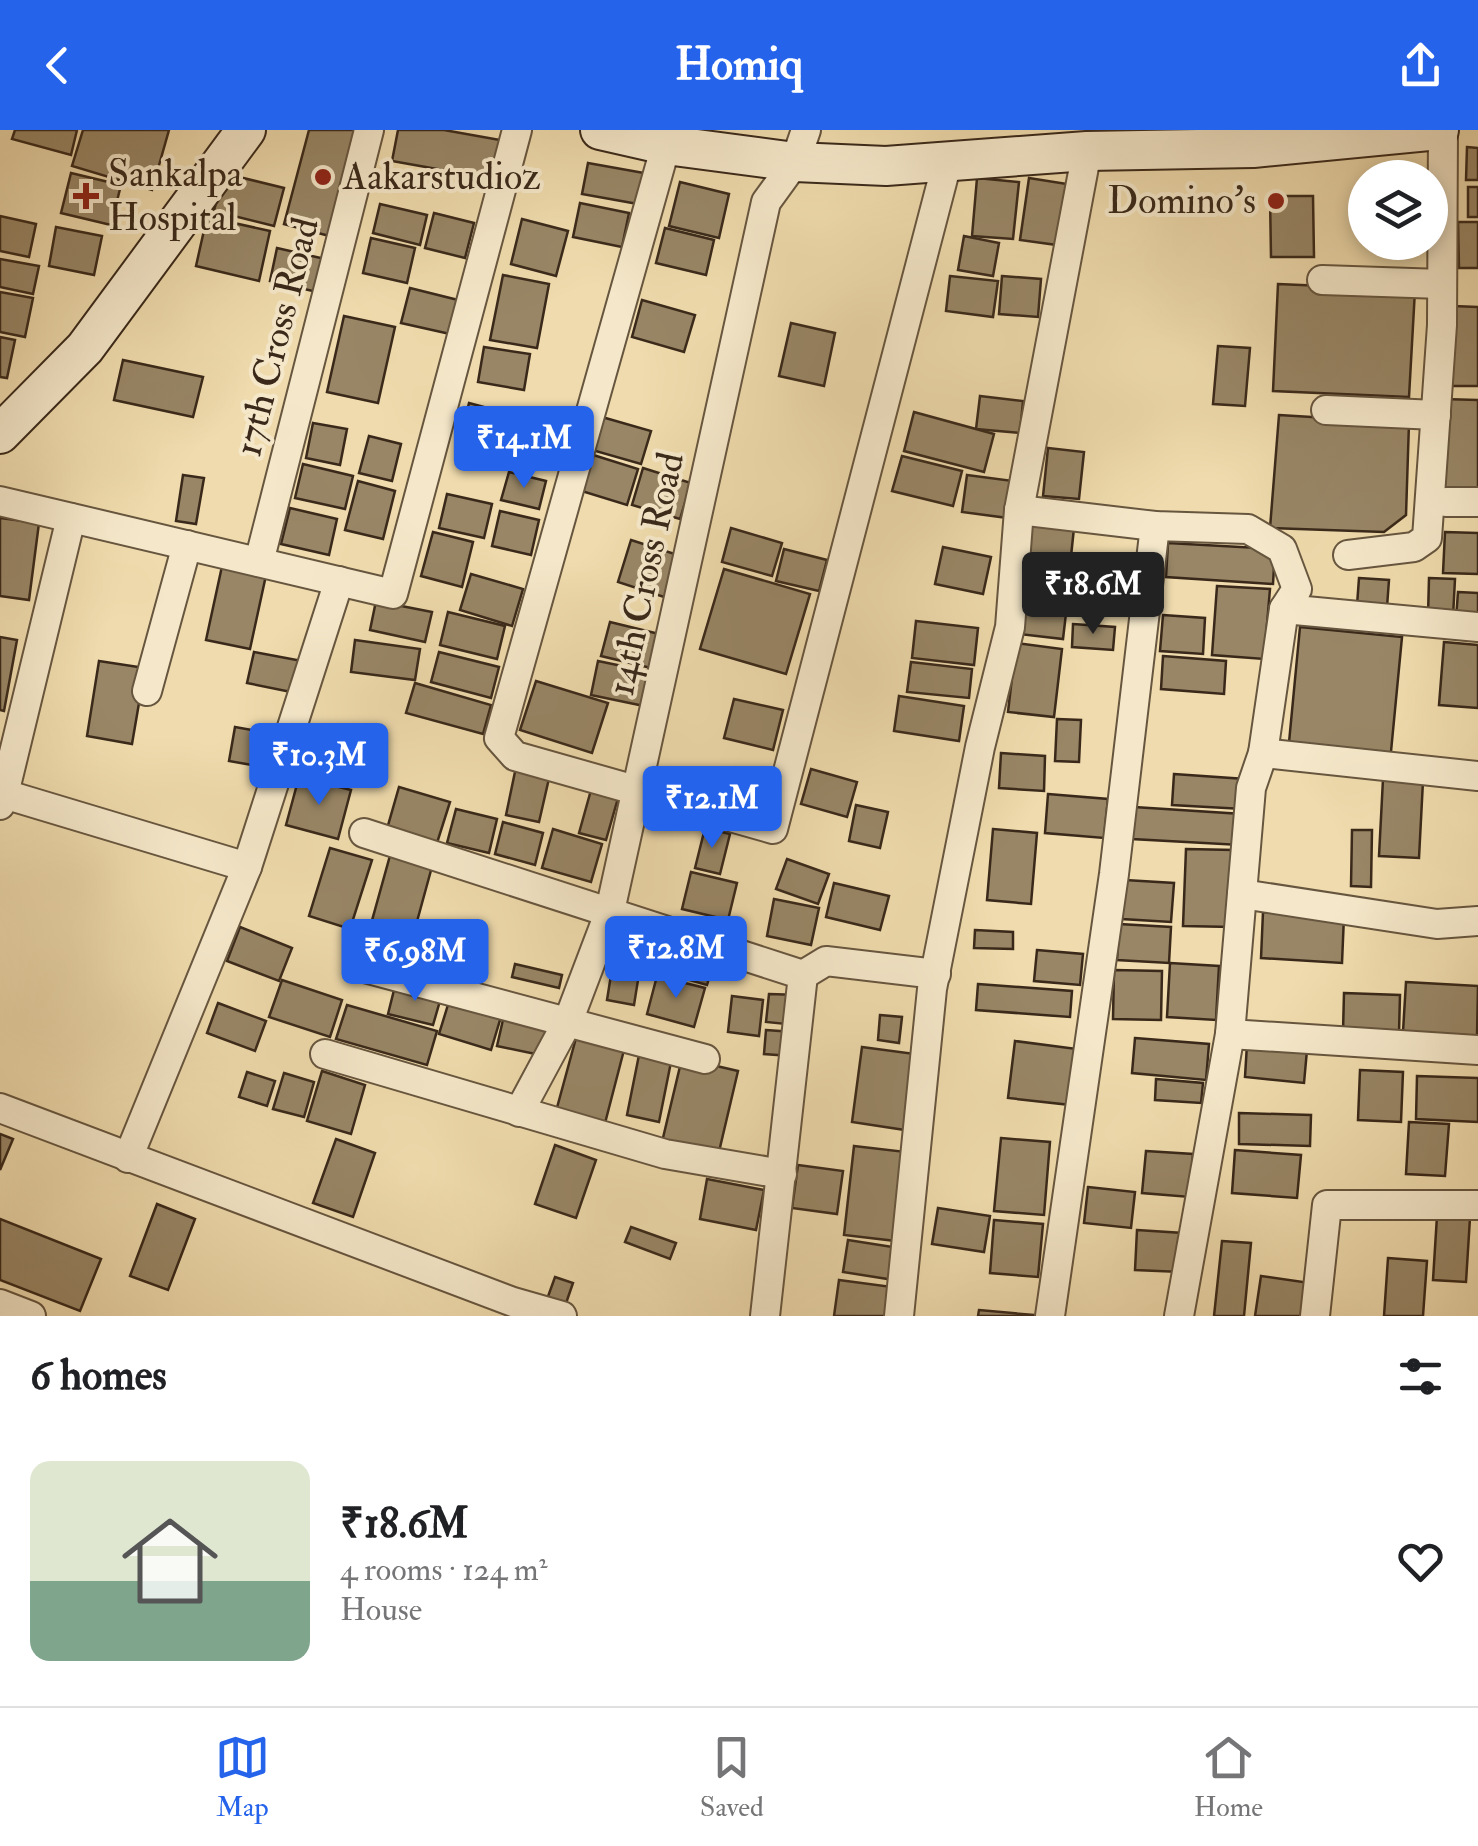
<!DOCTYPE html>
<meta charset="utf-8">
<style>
body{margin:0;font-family:"IM FELL Double Pica",serif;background:#f2f2f2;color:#202124;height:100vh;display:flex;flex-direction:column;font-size:38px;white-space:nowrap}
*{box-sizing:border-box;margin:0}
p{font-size:32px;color:#757577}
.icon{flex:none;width:55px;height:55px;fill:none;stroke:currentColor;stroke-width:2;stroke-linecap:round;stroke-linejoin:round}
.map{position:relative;height:1186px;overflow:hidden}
.side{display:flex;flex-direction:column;background:#fff;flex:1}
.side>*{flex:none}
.fabs{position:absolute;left:1348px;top:30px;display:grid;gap:20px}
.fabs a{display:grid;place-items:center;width:100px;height:100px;border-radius:50%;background:#fff;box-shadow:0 5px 15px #0003;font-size:50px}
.price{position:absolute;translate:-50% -85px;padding:0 22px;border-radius:10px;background:#2563eb;color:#fff;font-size:32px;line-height:65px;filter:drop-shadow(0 2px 5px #0008)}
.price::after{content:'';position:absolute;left:50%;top:60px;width:30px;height:22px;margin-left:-15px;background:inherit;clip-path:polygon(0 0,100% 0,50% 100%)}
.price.on{background:#222;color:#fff}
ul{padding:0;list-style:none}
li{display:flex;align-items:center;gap:30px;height:250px;padding:0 30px}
li span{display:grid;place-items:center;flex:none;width:280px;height:200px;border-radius:20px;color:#555}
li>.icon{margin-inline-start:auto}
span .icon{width:120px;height:120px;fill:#fffc;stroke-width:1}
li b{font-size:42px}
h2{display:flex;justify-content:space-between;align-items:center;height:120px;padding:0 30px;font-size:42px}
header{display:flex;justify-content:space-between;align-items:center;height:130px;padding:0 30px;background:#2563eb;color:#fff;font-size:45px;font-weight:800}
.menu{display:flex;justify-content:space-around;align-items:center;height:140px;border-top:2px solid #e0e0e0;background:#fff;font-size:28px;color:#757577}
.menu a{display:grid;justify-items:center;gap:5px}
.menu .on{color:#2563eb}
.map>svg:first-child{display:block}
</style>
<header><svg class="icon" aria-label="back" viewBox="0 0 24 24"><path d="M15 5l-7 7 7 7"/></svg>Homiq<svg class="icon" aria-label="share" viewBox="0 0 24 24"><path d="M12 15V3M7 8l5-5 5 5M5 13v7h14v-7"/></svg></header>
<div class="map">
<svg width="1478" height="1186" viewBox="0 0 1478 1186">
<rect width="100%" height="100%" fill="#efdbad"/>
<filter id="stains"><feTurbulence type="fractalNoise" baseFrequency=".002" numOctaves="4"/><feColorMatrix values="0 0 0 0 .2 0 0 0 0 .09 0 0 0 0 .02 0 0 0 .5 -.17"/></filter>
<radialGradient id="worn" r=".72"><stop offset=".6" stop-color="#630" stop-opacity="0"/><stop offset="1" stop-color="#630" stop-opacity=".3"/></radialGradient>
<g fill="#988666" stroke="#3a291a" stroke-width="2.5">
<path d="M 15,0 L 77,0 L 71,25 L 12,9 Z"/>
<path d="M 83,0 L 169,0 L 152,60 L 72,36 Z"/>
<path d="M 309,0 L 361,0 L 333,107 L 284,94 Z"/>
<path d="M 398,0 L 444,0 L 500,10 L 493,49 L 392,31 Z"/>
<path d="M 1467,17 L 1478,18 L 1478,50 L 1466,50 Z"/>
<path d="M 588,33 L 644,43 L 638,74 L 582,64 Z"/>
<path d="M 71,43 L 121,55 L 111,95 L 61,83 Z"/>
<path d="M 223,43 L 284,58 L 274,96 L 214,81 Z"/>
<path d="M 977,48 L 1019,52 L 1013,109 L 972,106 Z"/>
<path d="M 1029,48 L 1067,54 L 1057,115 L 1020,110 Z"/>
<path d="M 680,52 L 729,64 L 719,108 L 669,96 Z"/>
<rect x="1468" y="57" width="10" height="30"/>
<path d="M 1270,66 L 1313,66 L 1314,127 L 1271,127 Z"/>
<path d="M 580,73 L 629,83 L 622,117 L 573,107 Z"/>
<path d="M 380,74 L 427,85 L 420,115 L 373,103 Z"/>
<path d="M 434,83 L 474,93 L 465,128 L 425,118 Z"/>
<path d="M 0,86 L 36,94 L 29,127 L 0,121 Z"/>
<path d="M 207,87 L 270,101 L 259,151 L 196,136 Z"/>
<path d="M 522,89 L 568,101 L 556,146 L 511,134 Z"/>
<path d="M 1458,92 L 1478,92 L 1478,138 L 1459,138 Z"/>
<path d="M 56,97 L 102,106 L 94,145 L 49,136 Z"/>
<path d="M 665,98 L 714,110 L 706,145 L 656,133 Z"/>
<path d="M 964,106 L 999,113 L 993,146 L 958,140 Z"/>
<path d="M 371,108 L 415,118 L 407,153 L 363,143 Z"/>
<path d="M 277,118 L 325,129 L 317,162 L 270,151 Z"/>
<path d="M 0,129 L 39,136 L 33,164 L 0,157 Z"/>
<path d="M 503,145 L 549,154 L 537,218 L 490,210 Z"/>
<path d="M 950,146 L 998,151 L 993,187 L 946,181 Z"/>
<path d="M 1002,146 L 1041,149 L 1038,187 L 999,184 Z"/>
<path d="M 1278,154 L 1415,160 L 1409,267 L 1273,261 Z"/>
<path d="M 410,158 L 458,170 L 450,204 L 401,193 Z"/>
<path d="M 0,162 L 33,168 L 25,207 L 0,202 Z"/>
<path d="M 642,170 L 695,185 L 684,222 L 632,207 Z"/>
<path d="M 1453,176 L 1478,177 L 1478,256 L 1451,256 Z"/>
<path d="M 344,186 L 395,197 L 378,273 L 327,262 Z"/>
<path d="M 791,193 L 835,203 L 824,256 L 779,246 Z"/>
<path d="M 0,207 L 15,210 L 7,248 L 0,247 Z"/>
<path d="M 1218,216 L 1250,218 L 1245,276 L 1213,274 Z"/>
<path d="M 484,217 L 530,224 L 524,260 L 478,252 Z"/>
<path d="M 123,230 L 203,247 L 193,287 L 114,270 Z"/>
<path d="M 980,266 L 1023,271 L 1020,303 L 976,299 Z"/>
<path d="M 1443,269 L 1478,270 L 1478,359 L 1439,357 Z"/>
<path d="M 469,273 L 521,287 L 507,339 L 456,325 Z"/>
<path d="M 914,282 L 994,304 L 984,342 L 904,321 Z"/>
<path d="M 1279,285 L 1409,293 L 1406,385 L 1384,402 L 1270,398 Z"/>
<path d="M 602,287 L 651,301 L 641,334 L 592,320 Z"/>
<path d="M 313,293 L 347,299 L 340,335 L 306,328 Z"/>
<path d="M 369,306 L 401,314 L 392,351 L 359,343 Z"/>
<path d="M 1048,318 L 1084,322 L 1079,369 L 1043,366 Z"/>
<path d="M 587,323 L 638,339 L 627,375 L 575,359 Z"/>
<path d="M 902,326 L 962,341 L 953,376 L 892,361 Z"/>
<path d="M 303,334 L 353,346 L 345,379 L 295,368 Z"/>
<path d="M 643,338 L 691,353 L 680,389 L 632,375 Z"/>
<path d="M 509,342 L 546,351 L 539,379 L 501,370 Z"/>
<path d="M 183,345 L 204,348 L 196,394 L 176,391 Z"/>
<path d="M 967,345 L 1013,351 L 1008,388 L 962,382 Z"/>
<path d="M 358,351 L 395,361 L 383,409 L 345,400 Z"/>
<path d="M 447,364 L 492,374 L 484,408 L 439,398 Z"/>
<path d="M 290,378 L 337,389 L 329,425 L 281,414 Z"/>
<path d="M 500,381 L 539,390 L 531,425 L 492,416 Z"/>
<path d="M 0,388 L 39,393 L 29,470 L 0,466 Z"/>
<path d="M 1030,393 L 1074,398 L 1067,464 L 1022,459 Z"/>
<path d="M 731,398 L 782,413 L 772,446 L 722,432 Z"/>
<path d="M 433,402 L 473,412 L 462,457 L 421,446 Z"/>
<path d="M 1445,402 L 1478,403 L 1478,444 L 1443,443 Z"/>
<path d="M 631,410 L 681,426 L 667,468 L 618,452 Z"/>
<path d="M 1168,413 L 1275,419 L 1273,454 L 1166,447 Z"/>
<path d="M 943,417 L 991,427 L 983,464 L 935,454 Z"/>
<path d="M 784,419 L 827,430 L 819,461 L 776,451 Z"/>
<path d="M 224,427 L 268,436 L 250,519 L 206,510 Z"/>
<path d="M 1079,434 L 1133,440 L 1129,479 L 1074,473 Z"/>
<path d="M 724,439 L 810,464 L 786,544 L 700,519 Z"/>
<path d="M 471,444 L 523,459 L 512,496 L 460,480 Z"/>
<path d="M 1359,448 L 1389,450 L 1387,477 L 1357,475 Z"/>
<path d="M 1429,448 L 1455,449 L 1453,487 L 1428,486 Z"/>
<path d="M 1217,456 L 1270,459 L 1264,529 L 1212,525 Z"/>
<path d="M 1458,462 L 1478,463 L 1478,491 L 1456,489 Z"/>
<path d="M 376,471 L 432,482 L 425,512 L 370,500 Z"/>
<path d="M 1023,471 L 1067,475 L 1063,509 L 1019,504 Z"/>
<path d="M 448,482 L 505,496 L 497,529 L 440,515 Z"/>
<path d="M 1163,485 L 1205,488 L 1203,524 L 1160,521 Z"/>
<path d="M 916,491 L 978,498 L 974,535 L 912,528 Z"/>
<path d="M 610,492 L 659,504 L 651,538 L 601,526 Z"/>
<path d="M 1073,494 L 1115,497 L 1113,520 L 1072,517 Z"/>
<path d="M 1300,497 L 1402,507 L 1390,632 L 1288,623 Z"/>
<path d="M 0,507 L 17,510 L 4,581 L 0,580 Z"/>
<path d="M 355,510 L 420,519 L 415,550 L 351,542 Z"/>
<path d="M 1444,512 L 1478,515 L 1478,578 L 1439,575 Z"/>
<path d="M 1016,513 L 1062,519 L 1054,587 L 1008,582 Z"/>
<path d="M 254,522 L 302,531 L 296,563 L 247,553 Z"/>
<path d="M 439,522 L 499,537 L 491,568 L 431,552 Z"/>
<path d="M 1163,526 L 1226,531 L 1224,564 L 1161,559 Z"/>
<path d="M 99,531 L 145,538 L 132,614 L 87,606 Z"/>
<path d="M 598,531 L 651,542 L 644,576 L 591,565 Z"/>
<path d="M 911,532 L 972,539 L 969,568 L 907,562 Z"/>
<path d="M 536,551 L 608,573 L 592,623 L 520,600 Z"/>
<path d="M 415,553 L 491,575 L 483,604 L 406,583 Z"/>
<path d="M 899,566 L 964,576 L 959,611 L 894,601 Z"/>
<path d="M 734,569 L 783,580 L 773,620 L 724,608 Z"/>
<path d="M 1057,589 L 1081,590 L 1079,632 L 1055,631 Z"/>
<path d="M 235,597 L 281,605 L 275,639 L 229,631 Z"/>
<path d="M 314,611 L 364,620 L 359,654 L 308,645 Z"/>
<path d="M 1001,623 L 1045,626 L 1044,661 L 999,658 Z"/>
<path d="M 516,637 L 550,644 L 539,692 L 506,685 Z"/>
<path d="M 811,639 L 857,652 L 847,687 L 801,674 Z"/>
<path d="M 1174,644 L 1245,649 L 1243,679 L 1172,675 Z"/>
<path d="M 299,647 L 351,660 L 338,709 L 286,695 Z"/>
<path d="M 1383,649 L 1423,651 L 1419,728 L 1379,726 Z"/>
<path d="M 399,657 L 450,672 L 437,713 L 387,699 Z"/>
<path d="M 591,660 L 618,668 L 606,710 L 579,703 Z"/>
<path d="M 1048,664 L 1108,669 L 1104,708 L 1045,703 Z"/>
<path d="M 856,675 L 888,682 L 880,718 L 849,711 Z"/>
<path d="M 1134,677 L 1242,684 L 1240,715 L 1132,709 Z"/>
<path d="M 456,679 L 497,689 L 489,723 L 447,713 Z"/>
<path d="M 503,692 L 543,703 L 535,735 L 495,724 Z"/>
<path d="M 705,698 L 730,704 L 720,744 L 695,738 Z"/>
<path d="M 553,699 L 602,714 L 591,752 L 542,738 Z"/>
<path d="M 993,699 L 1037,703 L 1031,774 L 987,770 Z"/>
<path d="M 1352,700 L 1372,700 L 1371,757 L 1351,756 Z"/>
<path d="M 330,718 L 372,730 L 350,799 L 309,786 Z"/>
<path d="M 1186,719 L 1234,720 L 1232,797 L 1183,796 Z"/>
<path d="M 391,722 L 433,733 L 410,817 L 368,805 Z"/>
<path d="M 787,729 L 829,744 L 818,774 L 776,759 Z"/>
<path d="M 691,742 L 737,753 L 728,790 L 682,779 Z"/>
<path d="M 1125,750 L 1174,753 L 1171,792 L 1122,789 Z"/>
<path d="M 834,753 L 889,766 L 880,800 L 826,787 Z"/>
<path d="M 774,769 L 819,778 L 811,815 L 767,806 Z"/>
<path d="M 1263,782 L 1344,786 L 1342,833 L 1261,828 Z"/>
<path d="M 618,789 L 718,818 L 707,855 L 608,827 Z"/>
<path d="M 1119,794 L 1171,797 L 1169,833 L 1117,830 Z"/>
<path d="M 240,797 L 292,818 L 279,851 L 227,831 Z"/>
<path d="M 975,800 L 1013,802 L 1013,819 L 974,818 Z"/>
<path d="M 1037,820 L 1083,824 L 1080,855 L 1034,851 Z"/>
<path d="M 1170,833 L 1219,836 L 1216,890 L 1167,887 Z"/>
<path d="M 515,834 L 562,845 L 559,858 L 512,847 Z"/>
<path d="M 1114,840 L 1162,841 L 1161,890 L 1113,889 Z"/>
<path d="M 611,845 L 638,850 L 634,875 L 607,870 Z"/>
<path d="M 657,846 L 705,858 L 694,897 L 647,884 Z"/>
<path d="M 282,850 L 342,870 L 330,907 L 269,887 Z"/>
<path d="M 396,852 L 442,864 L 433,895 L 388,884 Z"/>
<path d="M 1406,852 L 1478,856 L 1477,906 L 1403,902 Z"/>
<path d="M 978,854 L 1072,861 L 1070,887 L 976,880 Z"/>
<path d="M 1344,863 L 1400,865 L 1399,903 L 1343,902 Z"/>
<path d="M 769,864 L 799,865 L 796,895 L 766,892 Z"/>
<path d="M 451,865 L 503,880 L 491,920 L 439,904 Z"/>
<path d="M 732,866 L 763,870 L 759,906 L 728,902 Z"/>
<path d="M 218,873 L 266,891 L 255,921 L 207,903 Z"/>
<path d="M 347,875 L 437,901 L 427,935 L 336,909 Z"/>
<path d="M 505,881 L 553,892 L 545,926 L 497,916 Z"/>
<path d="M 880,885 L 902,887 L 899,913 L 878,910 Z"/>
<path d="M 766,900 L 793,902 L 790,926 L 764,924 Z"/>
<path d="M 576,908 L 624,920 L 604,997 L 555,985 Z"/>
<path d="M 1135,908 L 1209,914 L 1206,950 L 1132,943 Z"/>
<path d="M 1015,911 L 1077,919 L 1071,975 L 1008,968 Z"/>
<path d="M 1247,914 L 1307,920 L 1304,953 L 1245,947 Z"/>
<path d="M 862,917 L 915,924 L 905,1000 L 852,992 Z"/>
<path d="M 639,925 L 671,932 L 659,992 L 627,985 Z"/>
<path d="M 682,928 L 738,941 L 718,1026 L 662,1012 Z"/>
<path d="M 1360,940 L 1403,942 L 1401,992 L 1358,990 Z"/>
<path d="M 322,941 L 365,955 L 351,1004 L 307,991 Z"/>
<path d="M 247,942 L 275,951 L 267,976 L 239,967 Z"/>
<path d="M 284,943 L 314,952 L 304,987 L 273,979 Z"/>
<path d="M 1417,946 L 1478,948 L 1478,992 L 1416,989 Z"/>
<path d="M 1156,949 L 1203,953 L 1201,973 L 1155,970 Z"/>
<path d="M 1239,983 L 1311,985 L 1310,1016 L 1239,1014 Z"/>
<path d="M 1409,992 L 1449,994 L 1445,1046 L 1406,1044 Z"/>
<path d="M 0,1004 L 13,1009 L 0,1040 Z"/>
<path d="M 1001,1008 L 1050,1012 L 1044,1085 L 994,1081 Z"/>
<path d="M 336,1009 L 375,1023 L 353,1087 L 313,1073 Z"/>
<path d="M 555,1015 L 596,1030 L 576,1088 L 535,1074 Z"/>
<path d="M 854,1016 L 906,1022 L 896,1111 L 844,1105 Z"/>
<path d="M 1235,1020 L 1301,1025 L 1297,1068 L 1232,1063 Z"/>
<path d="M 1146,1021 L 1193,1024 L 1190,1067 L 1142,1063 Z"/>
<path d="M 798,1035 L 843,1041 L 837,1084 L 792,1078 Z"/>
<path d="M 707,1049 L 764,1060 L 756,1100 L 700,1089 Z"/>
<path d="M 1088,1057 L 1135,1062 L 1131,1098 L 1084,1093 Z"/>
<path d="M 157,1074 L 195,1089 L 168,1160 L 130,1146 Z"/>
<path d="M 938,1078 L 990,1086 L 984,1122 L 932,1114 Z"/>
<path d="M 1437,1086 L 1470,1088 L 1466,1152 L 1433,1150 Z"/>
<path d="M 0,1089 L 101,1129 L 80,1181 L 0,1150 Z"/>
<path d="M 994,1090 L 1043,1094 L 1038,1147 L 990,1143 Z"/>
<path d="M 631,1097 L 676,1113 L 670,1129 L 625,1112 Z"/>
<path d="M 1137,1100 L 1183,1103 L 1181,1142 L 1135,1140 Z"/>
<path d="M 848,1110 L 899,1118 L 894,1150 L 843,1142 Z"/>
<path d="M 1222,1111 L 1251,1113 L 1244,1186 L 1214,1186 Z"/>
<path d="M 1388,1128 L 1427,1131 L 1423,1186 L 1384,1186 Z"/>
<path d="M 1261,1146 L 1310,1153 L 1305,1186 L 1255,1186 Z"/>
<path d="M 555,1147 L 573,1153 L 564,1179 L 546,1172 Z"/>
<path d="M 839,1150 L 892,1157 L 888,1186 L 834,1186 Z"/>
<path d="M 979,1180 L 1033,1185 L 1033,1186 L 978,1186 Z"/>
</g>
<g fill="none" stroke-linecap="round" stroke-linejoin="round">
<defs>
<g id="minor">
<path d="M 666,15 L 499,608 L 515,626 L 773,699 L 947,33"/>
<path d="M 1322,150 L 1442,154"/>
<path d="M 1326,280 L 1436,285"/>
<path d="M 0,371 L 393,464 L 517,0"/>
<path d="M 1446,372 L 1478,372"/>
<path d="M 1019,380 L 1155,396 L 1248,399 L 1282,419 L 1297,459 L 1284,479"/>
<path d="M 1348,425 L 1414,417 L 1427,408 L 1442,195 L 1443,0"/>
<path d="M 259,432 L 369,0"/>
<path d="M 1478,497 L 1284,479 L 1263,623 L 1251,658 L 1230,904 L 1478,920"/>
<path d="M 147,561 L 187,415"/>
<path d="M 1263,623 L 1478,646"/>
<path d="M 4,664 L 71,388"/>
<path d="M 0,675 L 4,664 L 247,737"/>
<path d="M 364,703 L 803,845 L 765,1186"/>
<path d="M 1242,764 L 1437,794 L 1478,791"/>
<path d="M 361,837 L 705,929"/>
<path d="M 803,845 L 826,831 L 936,844"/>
<path d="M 325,924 L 665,1024 L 782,1044"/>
<path d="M 0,978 L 513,1172 L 562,1186"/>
<path d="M 519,982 L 569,889 L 610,781 L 766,72 L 795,32 L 806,0"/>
<path d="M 128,1028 L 247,737 L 339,451"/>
<path d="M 0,1174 L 31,1186"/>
<path d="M 899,1186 L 932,859 L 980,617 L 1010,497 L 1019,380 L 1087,21"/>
<path d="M 1050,1186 L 1114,744 L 1155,396"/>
<path d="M 1179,1186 L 1230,904"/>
<path d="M 1315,1186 L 1327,1075 L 1478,1075"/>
</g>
<g id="secondary">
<path d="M 600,0 L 666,15 L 795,32 L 886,36 L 1087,21 L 1253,18 L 1439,0"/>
<path d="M 0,304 L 85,218 L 246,0"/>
</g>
</defs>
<use href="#minor" stroke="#67563f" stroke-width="32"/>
<use href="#secondary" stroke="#3a291a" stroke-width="42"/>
<use href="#minor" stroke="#f5e8ca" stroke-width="28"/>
<use href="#secondary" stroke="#f5e8ca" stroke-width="38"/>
</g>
<g fill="#8f2418" stroke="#f5e8ca" stroke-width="4">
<circle cx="323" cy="47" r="10"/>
<path d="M81 51h10v10h10v10h-10v10h-10v-10h-10v-10h10z"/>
<circle cx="1276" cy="71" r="10"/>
</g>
<g text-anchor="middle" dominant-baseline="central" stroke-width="8" stroke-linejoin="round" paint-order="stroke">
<g font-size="38" fill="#3a291a" stroke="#f5e8ca" text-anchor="start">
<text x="108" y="44">Sankalpa<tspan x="108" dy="44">Hospital</tspan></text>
<text x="343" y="47">Aakarstudioz</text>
<text x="1256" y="71" text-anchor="end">Domino's</text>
</g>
<g font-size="38" fill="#3a291a" stroke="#f5e8ca">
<text transform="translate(277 207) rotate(-76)">17th Cross Road</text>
<text transform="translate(646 444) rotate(-78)">14th Cross Road</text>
</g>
</g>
<rect width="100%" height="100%" filter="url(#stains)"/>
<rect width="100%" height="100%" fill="url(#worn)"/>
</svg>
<div class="fabs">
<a><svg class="icon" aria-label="layers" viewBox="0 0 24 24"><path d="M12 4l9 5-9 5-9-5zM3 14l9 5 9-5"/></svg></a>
</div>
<b class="price" style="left:524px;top:361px">₹14.1M</b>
<b class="price on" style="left:1093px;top:507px">₹18.6M</b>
<b class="price" style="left:319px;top:678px">₹10.3M</b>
<b class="price" style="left:712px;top:721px">₹12.1M</b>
<b class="price" style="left:676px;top:871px">₹12.8M</b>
<b class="price" style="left:415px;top:874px">₹6.98M</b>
</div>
<section class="side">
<h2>6 homes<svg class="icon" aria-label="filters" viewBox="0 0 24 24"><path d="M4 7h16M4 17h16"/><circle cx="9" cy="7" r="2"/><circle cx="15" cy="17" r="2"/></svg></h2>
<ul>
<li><span style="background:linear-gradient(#dfe7d0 60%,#7fa58c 0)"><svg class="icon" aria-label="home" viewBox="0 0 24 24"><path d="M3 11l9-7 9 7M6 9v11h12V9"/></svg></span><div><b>₹18.6M</b><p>4 rooms · 124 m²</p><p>House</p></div><svg class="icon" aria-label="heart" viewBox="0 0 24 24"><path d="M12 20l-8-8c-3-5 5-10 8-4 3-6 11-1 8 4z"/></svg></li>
</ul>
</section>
<nav class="menu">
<a class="on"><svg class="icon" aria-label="map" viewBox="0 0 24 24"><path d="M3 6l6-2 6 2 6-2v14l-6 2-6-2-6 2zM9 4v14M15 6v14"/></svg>Map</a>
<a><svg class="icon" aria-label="saved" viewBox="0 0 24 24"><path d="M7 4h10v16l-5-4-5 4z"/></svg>Saved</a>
<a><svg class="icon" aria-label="home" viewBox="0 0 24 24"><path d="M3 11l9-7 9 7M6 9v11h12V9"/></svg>Home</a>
</nav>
